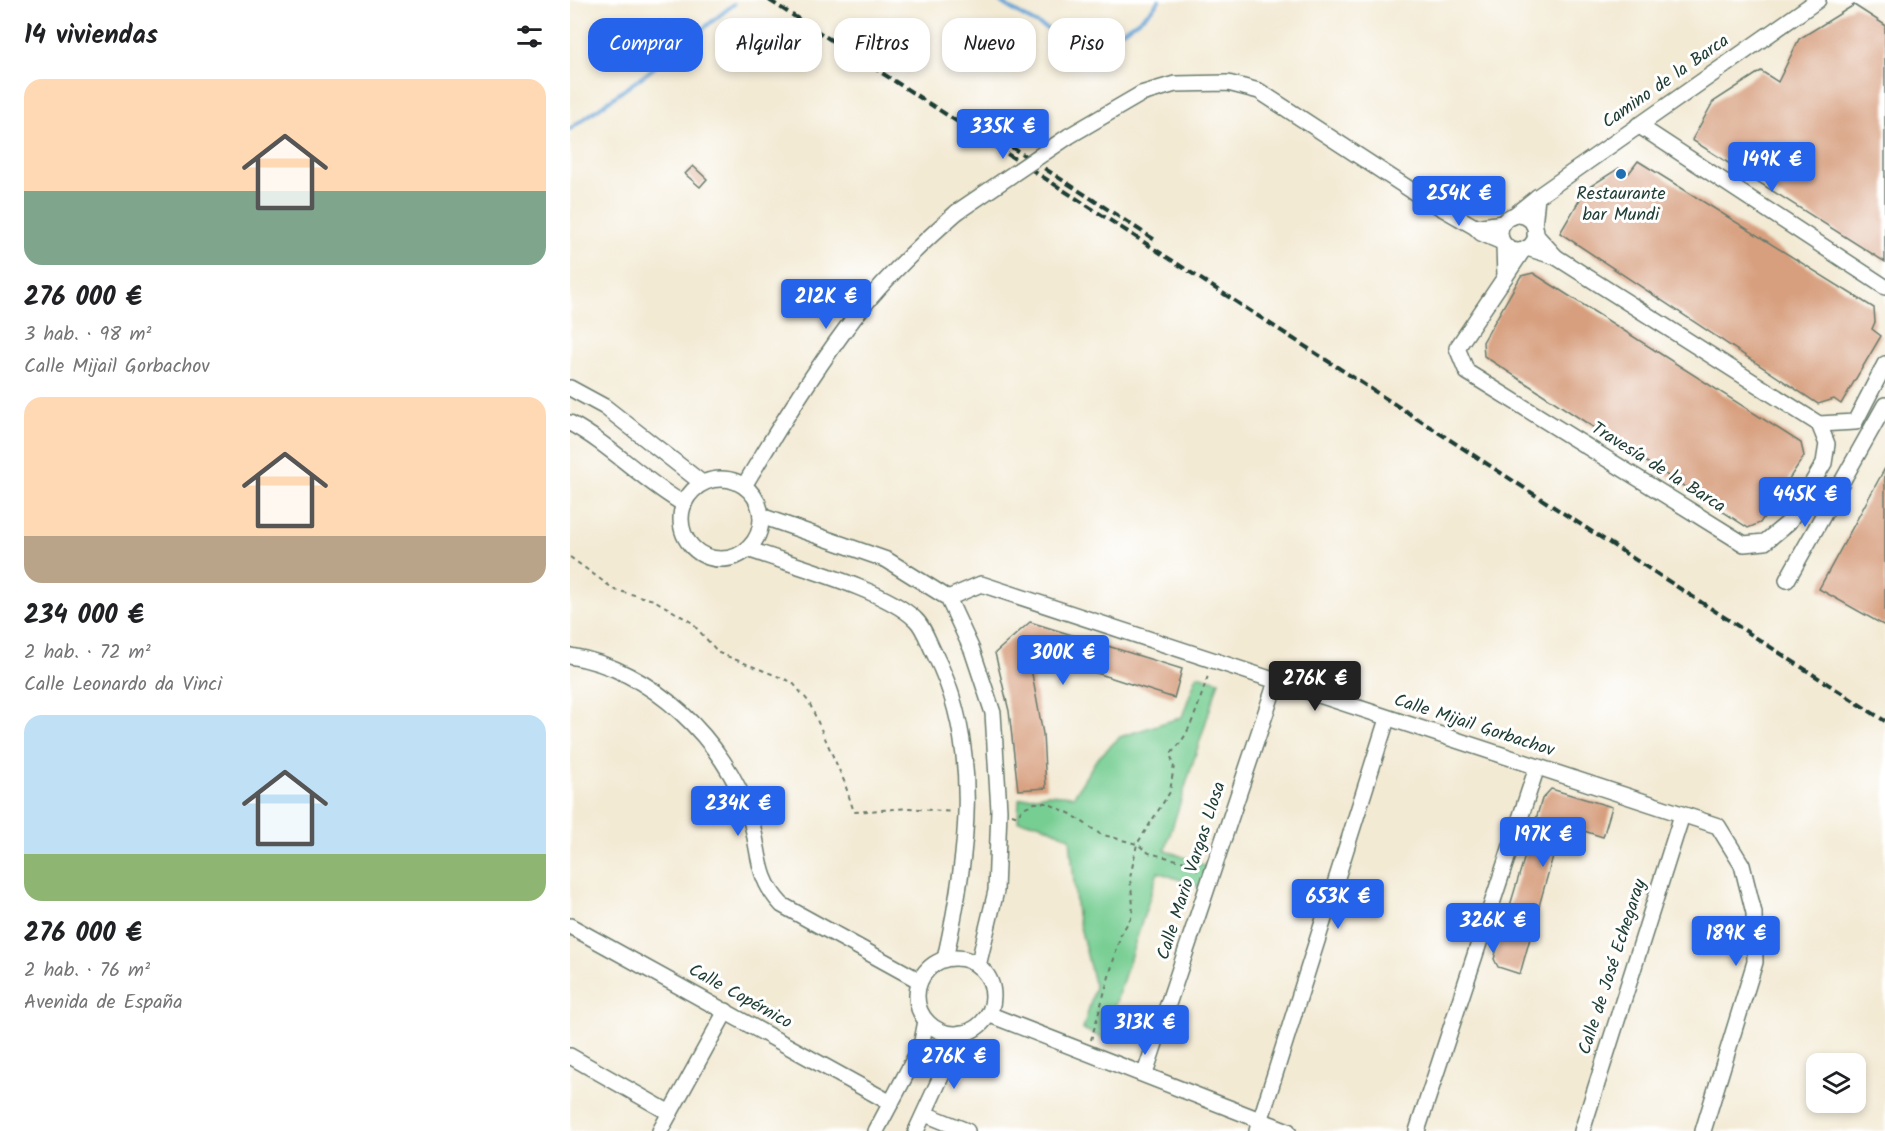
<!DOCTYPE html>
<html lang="es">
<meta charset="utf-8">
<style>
body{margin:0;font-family:Kalam,sans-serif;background:#f2f2f2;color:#202124;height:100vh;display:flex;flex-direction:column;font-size:22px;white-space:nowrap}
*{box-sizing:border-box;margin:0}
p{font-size:20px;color:#757577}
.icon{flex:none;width:33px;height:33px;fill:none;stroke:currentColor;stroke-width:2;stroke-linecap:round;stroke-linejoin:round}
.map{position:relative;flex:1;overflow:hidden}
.panel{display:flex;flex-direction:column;background:#fff;width:570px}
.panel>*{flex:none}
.top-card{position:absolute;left:18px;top:18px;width:570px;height:54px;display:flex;gap:12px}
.controls{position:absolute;left:1236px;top:1053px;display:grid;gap:12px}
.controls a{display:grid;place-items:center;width:60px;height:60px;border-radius:12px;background:#fff;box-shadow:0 3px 9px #0003;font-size:30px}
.price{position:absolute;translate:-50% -51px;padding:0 14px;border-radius:6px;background:#2563eb;color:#fff;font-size:20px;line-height:39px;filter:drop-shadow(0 2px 3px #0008)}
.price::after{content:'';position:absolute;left:50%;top:36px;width:18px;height:14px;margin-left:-9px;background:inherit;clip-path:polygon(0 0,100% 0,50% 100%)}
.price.active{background:#222;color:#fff}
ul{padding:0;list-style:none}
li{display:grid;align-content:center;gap:12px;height:318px;padding:0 24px}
li span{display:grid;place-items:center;height:186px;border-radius:18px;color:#555}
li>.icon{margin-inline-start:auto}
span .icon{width:108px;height:108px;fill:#fffc;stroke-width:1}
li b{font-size:26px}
h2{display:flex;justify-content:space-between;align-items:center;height:72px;padding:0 24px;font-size:26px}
.tag{padding:0 21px;border-radius:18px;background:#fff;box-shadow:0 3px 9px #0003;font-size:21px;line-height:54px}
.tag.active{background:#2563eb;color:#fff}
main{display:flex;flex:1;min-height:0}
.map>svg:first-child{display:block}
</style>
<main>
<section class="panel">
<h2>14 viviendas<svg class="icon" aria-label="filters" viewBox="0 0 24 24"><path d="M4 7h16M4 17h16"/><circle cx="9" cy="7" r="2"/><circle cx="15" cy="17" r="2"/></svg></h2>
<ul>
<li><span style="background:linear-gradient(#ffd9b3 60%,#7fa58c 0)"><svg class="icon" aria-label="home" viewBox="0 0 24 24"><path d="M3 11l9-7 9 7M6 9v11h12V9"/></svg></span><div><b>276 000 €</b><p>3 hab. · 98 m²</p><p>Calle Mijail Gorbachov</p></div></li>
<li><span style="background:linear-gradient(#ffd9b3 75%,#b9a48a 0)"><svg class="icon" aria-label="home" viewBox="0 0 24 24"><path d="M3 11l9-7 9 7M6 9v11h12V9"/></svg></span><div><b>234 000 €</b><p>2 hab. · 72 m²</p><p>Calle Leonardo da Vinci</p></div></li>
<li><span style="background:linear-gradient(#bfe0f5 75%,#8fb573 0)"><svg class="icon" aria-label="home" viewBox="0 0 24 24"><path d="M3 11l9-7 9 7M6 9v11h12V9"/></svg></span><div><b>276 000 €</b><p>2 hab. · 76 m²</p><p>Avenida de España</p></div></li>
</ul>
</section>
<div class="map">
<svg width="1315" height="1131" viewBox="0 0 1315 1131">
<rect width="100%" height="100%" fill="#fff"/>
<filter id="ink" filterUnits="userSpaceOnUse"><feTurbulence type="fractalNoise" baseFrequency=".0167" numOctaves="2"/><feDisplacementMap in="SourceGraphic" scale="12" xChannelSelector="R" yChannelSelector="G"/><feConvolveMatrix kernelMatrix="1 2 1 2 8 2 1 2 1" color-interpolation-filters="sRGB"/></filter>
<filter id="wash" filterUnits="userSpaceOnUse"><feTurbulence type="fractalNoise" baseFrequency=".008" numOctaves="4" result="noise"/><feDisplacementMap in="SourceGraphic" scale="24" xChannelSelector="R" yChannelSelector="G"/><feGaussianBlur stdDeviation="1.35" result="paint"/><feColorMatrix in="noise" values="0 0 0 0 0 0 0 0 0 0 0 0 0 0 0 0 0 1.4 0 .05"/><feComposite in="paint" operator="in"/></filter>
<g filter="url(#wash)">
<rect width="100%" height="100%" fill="#f3ead4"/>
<path fill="#77ce93" stroke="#4b8664" stroke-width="1.5" d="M 627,675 L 649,681 L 595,850 L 639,867 L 633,888 L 588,872 L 534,1039 L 513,1029 L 525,987 L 507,915 L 500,838 L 468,823 L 448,821 L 449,799 L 478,794 L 504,796 L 526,760 L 550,737 L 612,717 Z"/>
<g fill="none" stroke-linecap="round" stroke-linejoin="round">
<g stroke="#63a3d6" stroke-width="4">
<path d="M 427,0 C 468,26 516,58 562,25 C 573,17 582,11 589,0"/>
<path d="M 0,129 L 76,74 L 164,4"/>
</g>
</g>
<g id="blocks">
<g fill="#d79f7e">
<path d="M 1284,5 L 1315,25 L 1315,262 L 1122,140 L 1143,102 L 1191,71 L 1208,82 L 1229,39 Z"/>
<path d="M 1068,161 L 1304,308 L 1305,322 L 1302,329 L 1311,336 L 1271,404 L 1264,399 L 1248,404 L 990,233 L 1016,189 L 1049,168 L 1059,173 Z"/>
<path d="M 123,166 L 137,179 L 130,187 L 115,174 Z"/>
<path d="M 963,273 L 1231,443 L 1234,456 L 1190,523 L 1178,528 L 914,356 L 913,342 L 951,276 Z"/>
<path d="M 1315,468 L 1315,626 L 1249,589 Z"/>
<path d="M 460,622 L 612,669 L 604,698 L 471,655 L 460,663 L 473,734 L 476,788 L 448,790 L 439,711 L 425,653 Z"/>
<path d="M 981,789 L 1042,807 L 1033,837 L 992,824 L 950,974 L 928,967 L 924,959 L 972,799 Z"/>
</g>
</g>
</g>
<g filter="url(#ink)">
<use href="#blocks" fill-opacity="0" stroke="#697a6c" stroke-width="1.5"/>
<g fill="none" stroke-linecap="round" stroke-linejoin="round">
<defs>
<g id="street">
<path d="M 1068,125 L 1315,287"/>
<path d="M 499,136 L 571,94 L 605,84 L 658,83 L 689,91 L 847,194 L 905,227"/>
<path d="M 967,197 L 1248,0"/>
<circle cx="948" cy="233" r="18"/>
<path d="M 942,217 L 967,197 L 964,226"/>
<path d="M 932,242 L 911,233 L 905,227 L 933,223"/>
<path d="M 934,245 L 935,277 L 953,250"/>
<path d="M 957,248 L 986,257 L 965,234"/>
<path d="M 935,277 L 887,348 L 897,372 L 1174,544 L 1195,542 L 1219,522 L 1254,463 L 1257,444 L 1249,424 L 986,257"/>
<path d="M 0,388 L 35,407 L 132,483"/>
<path d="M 0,423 C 41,445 73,481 114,504"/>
<path d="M 1249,424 L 1285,422 L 1315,364"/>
<circle cx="151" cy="519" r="40"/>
<path d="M 174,486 C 209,427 246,367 287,314 C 316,277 352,243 387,212"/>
<path d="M 191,516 L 317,560 L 378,598 L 402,650 L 423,713 L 429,810 L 426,891 L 408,966"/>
<path d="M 178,549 C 221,565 314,589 345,619 C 354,627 359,644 365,655 C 413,749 397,860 375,959"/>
<path d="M 1217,580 L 1315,405"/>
<path d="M 378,598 L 411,584 L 1148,826 L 1172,865 L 1184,913 L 1185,962 L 1133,1131"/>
<path d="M 0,656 C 81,669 155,740 180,817 C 191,852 185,877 212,905 L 350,981"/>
<path d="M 0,926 L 321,1103"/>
<circle cx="385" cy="996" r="38"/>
<path d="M 418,1014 L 718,1131"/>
<path d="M 0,1056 L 100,1113"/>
<path d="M 575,1073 L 706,682"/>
<path d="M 355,1114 L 397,1131"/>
<path d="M 90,1131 L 156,1011"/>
<path d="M 306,1131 L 351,1046 L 356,1021"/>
<path d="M 346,1131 L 391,1033"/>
<path d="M 687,1131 L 817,719"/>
<path d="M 847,1131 L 967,767"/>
<path d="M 1012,1131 L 1112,815"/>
</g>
</defs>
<use href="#street" stroke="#697a6c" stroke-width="18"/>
<g stroke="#697a6c" stroke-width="2" stroke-dasharray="4.5 4.5" stroke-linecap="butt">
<path d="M 0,557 L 45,590 L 84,600 L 121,622 L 149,653 L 222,682 L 239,702 L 274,781 L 284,812 L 339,808 L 383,812"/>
<path d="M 442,814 L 448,816 L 453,808 L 465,803 L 477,803 L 501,814 L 530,834 L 567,844 L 579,853 L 619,863 L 627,870"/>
<path d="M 521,1040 L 551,934 L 562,916 L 563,905 L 560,878 L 567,844 L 600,792 L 604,765 L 600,754 C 622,735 629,700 639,673"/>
</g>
<use href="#street" stroke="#fff" stroke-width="15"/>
<g stroke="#1f3d34" stroke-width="4" stroke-dasharray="9 4.5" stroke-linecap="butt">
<path d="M 199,0 L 1315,721"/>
<path d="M 429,139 L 585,240"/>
</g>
<defs>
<path id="street-bridge" d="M 387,212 L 499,136"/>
</defs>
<use href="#street-bridge" stroke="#697a6c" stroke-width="18" stroke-linecap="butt"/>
<use href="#street-bridge" stroke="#fff" stroke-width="15"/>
</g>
</g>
<circle fill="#1f6fb2" stroke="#fff" stroke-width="2" cx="1051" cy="174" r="6"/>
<g text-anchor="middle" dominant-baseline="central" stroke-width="6" stroke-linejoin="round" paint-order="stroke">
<g font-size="18" fill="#1f3d34" stroke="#fff">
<text transform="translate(1096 82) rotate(-35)">Camino de la Barca</text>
<text transform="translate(1088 468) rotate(32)">Travesía de la Barca</text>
<text transform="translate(904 726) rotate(18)">Calle Mijail Gorbachov</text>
<text transform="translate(622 871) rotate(-72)">Calle Mario Vargas Llosa</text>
<text transform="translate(1043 967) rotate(-72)">Calle de José Echegaray</text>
<text transform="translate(170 997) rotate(29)">Calle Copérnico</text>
</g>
<g font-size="18" fill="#1f3d34" stroke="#fff">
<text x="1051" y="194">Restaurante<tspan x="1051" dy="21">bar Mundi</tspan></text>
</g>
</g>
</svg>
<div class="controls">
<a><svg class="icon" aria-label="layers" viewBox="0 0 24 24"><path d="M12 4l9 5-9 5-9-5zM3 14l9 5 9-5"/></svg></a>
</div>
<b class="price" style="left:433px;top:160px">335K €</b>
<b class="price" style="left:1202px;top:193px">149K €</b>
<b class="price" style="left:889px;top:227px">254K €</b>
<b class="price" style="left:256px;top:330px">212K €</b>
<b class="price" style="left:1235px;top:528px">445K €</b>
<b class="price" style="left:493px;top:686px">300K €</b>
<b class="price active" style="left:745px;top:712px">276K €</b>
<b class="price" style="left:168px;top:837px">234K €</b>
<b class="price" style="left:973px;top:868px">197K €</b>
<b class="price" style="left:768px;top:930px">653K €</b>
<b class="price" style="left:923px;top:954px">326K €</b>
<b class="price" style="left:1166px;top:967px">189K €</b>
<b class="price" style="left:575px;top:1056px">313K €</b>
<b class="price" style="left:384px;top:1090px">276K €</b>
<div class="top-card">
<a class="tag active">Comprar</a>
<a class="tag">Alquilar</a>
<a class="tag">Filtros</a>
<a class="tag">Nuevo</a>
<a class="tag">Piso</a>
</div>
</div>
</main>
